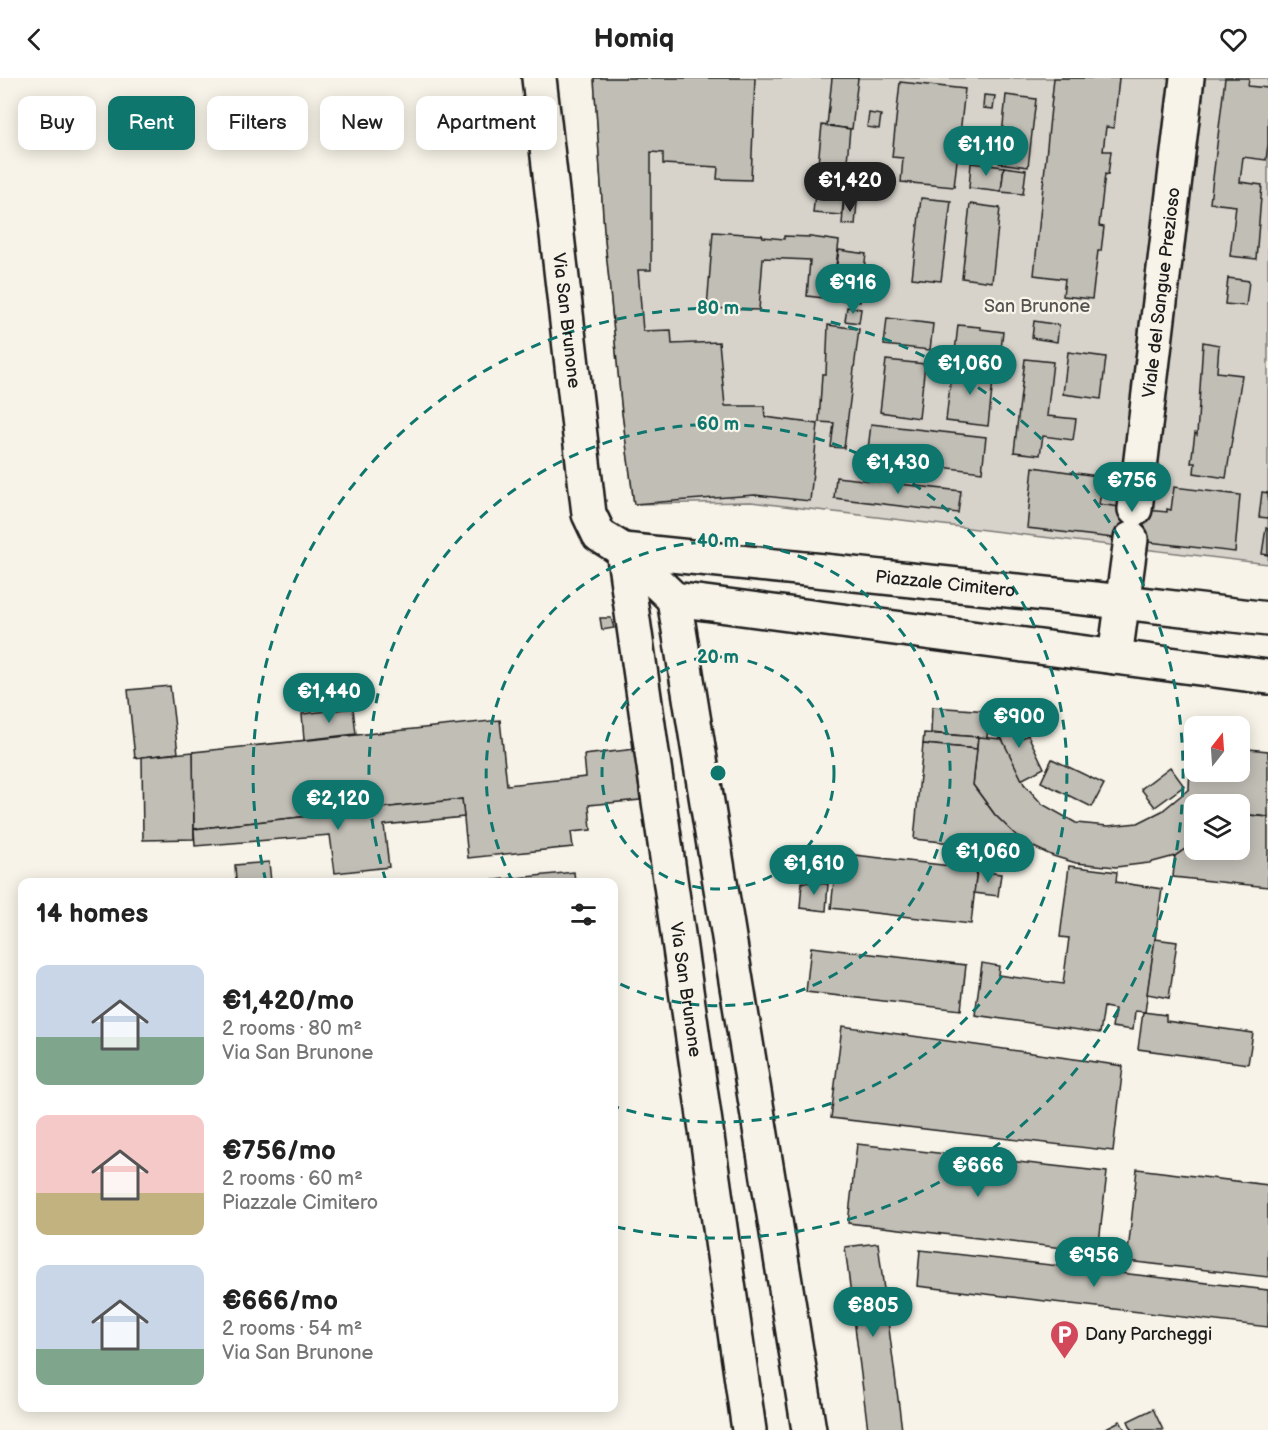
<!DOCTYPE html>
<meta charset="utf-8">
<style>
body{margin:0;font-family:"Balsamiq Sans",sans-serif;background:#f6f6f6;color:#222;height:100vh;display:flex;flex-direction:column;font-size:22px;white-space:nowrap}
*{box-sizing:border-box;margin:0}
p{font-size:20px;color:#767676}
.icon{flex:none;width:33px;height:33px;fill:none;stroke:currentColor;stroke-width:2;stroke-linecap:round;stroke-linejoin:round}
.map{position:relative;flex:1;overflow:hidden}
.panel{position:absolute;left:18px;top:800px;width:600px;height:534px;display:flex;flex-direction:column;background:#fff;border-radius:12px;box-shadow:0 3px 15px #0003}
.panel>*{flex:none}
.hud{position:absolute;left:18px;top:18px;width:600px;height:54px;display:flex;gap:12px}
.needle{width:39px;rotate:17deg}
.fabs{position:absolute;left:1184px;top:638px;display:grid;gap:12px}
.fabs a{display:grid;place-items:center;width:66px;height:66px;border-radius:12px;background:#fff;box-shadow:0 3px 15px #0003;font-size:30px}
.price{position:absolute;translate:-50% -51px;padding:0 14px;border-radius:21px;background:#0f766e;color:#fff;font-size:20px;line-height:39px;filter:drop-shadow(0 2px 3px #0008)}
.price::after{content:'';position:absolute;left:50%;top:36px;width:18px;height:14px;margin-left:-9px;background:inherit;clip-path:polygon(0 0,100% 0,50% 100%)}
.price.selected{background:#222;color:#fff}
ul{padding:0;list-style:none}
li{display:flex;align-items:center;gap:18px;height:150px;padding:0 18px}
li span{display:grid;place-items:center;flex:none;width:168px;height:120px;border-radius:12px;color:#555}
li>.icon{margin-inline-start:auto}
span .icon{width:72px;height:72px;fill:#fffc;stroke-width:1}
li b{font-size:26px}
h2{display:flex;justify-content:space-between;align-items:center;height:72px;padding:0 18px;font-size:26px}
.tag{padding:0 21px;border-radius:12px;background:#fff;box-shadow:0 3px 15px #0003;font-size:21px;line-height:54px}
.tag.selected{background:#0f766e;color:#fff}
header{display:flex;justify-content:space-between;align-items:center;height:78px;padding:0 18px;background:#fff;font-size:27px;font-weight:700}
.map>svg:first-child{display:block}
</style>
<header><svg class="icon" aria-label="back" viewBox="0 0 24 24"><path d="M15 5l-7 7 7 7"/></svg>Homiq<svg class="icon" aria-label="heart" viewBox="0 0 24 24"><path d="M12 20l-8-8c-3-5 5-10 8-4 3-6 11-1 8 4z"/></svg></header>
<div class="map">
<svg width="1268" height="1352" viewBox="0 0 1268 1352">
<rect width="100%" height="100%" fill="#f7f3e8"/>
<filter id="ink" filterUnits="userSpaceOnUse"><feTurbulence type="fractalNoise" baseFrequency=".0167" numOctaves="2"/><feDisplacementMap in="SourceGraphic" scale="12" xChannelSelector="R" yChannelSelector="G"/><feConvolveMatrix kernelMatrix="1 2 1 2 8 2 1 2 1" color-interpolation-filters="sRGB"/></filter>
<g filter="url(#ink)">
<path fill="#d7d3cb" stroke="#7a7874" stroke-width="1.5" d="M 594,0 L 1268,0 L 1268,486 L 751,424 L 634,426 L 622,335 L 604,152 Z"/>
<g fill="#c0beb5" stroke="#1c1c1c" stroke-width="1.5">
<path d="M 594,0 L 755,0 L 751,102 L 717,101 L 718,89 L 663,86 L 663,75 L 651,74 L 651,192 L 638,192 L 643,253 L 671,252 L 672,266 L 719,264 L 725,328 L 764,328 L 765,339 L 818,346 L 810,423 L 755,417 L 634,426 L 622,335 L 604,152 Z"/>
<path d="M 832,0 L 858,0 L 852,51 L 827,48 Z"/>
<path d="M 1054,0 L 1119,0 L 1114,50 L 1106,49 L 1103,73 L 1111,73 L 1108,97 L 1105,96 L 1099,148 L 1104,149 L 1101,173 L 1098,173 L 1092,221 L 1063,218 L 1065,201 L 1034,197 Z"/>
<path d="M 1225,0 L 1249,0 L 1248,8 L 1268,10 L 1268,66 L 1266,82 L 1243,79 L 1240,104 L 1262,107 L 1256,181 L 1230,178 L 1236,128 L 1210,125 Z"/>
<path d="M 900,4 L 965,11 L 954,109 L 901,104 L 903,80 L 892,79 Z"/>
<path d="M 984,17 L 995,18 L 993,31 L 983,30 Z"/>
<path d="M 1006,17 L 1036,21 L 1028,89 L 999,85 L 1001,72 L 974,69 L 975,55 L 1002,57 Z"/>
<path d="M 869,35 L 881,37 L 879,51 L 867,49 Z"/>
<path d="M 822,47 L 850,51 L 842,137 L 813,135 Z"/>
<path d="M 971,85 L 1004,89 L 1001,114 L 969,110 Z"/>
<path d="M 1004,89 L 1026,92 L 1023,116 L 1001,114 Z"/>
<path d="M 921,120 L 951,123 L 941,203 L 912,200 Z"/>
<path d="M 844,123 L 857,124 L 855,147 L 842,146 Z"/>
<path d="M 970,126 L 1000,130 L 992,204 L 962,200 Z"/>
<path d="M 713,154 L 762,157 L 763,159 L 784,161 L 784,158 L 811,159 L 839,163 L 832,221 L 807,218 L 810,182 L 763,180 L 759,232 L 707,230 Z"/>
<path d="M 839,172 L 866,176 L 860,224 L 832,221 Z"/>
<path d="M 1228,200 L 1249,203 L 1246,228 L 1225,226 Z"/>
<path d="M 847,229 L 861,231 L 859,245 L 845,243 Z"/>
<path d="M 887,240 L 933,246 L 930,272 L 884,267 Z"/>
<path d="M 1034,243 L 1059,247 L 1057,264 L 1032,260 Z"/>
<path d="M 828,247 L 859,251 L 844,370 L 831,369 L 834,345 L 819,344 L 822,296 L 826,296 Z"/>
<path d="M 958,247 L 980,249 L 980,251 L 1003,254 L 1000,279 L 955,274 Z"/>
<path d="M 1203,264 L 1219,267 L 1217,294 L 1242,297 L 1226,400 L 1194,395 L 1195,385 L 1191,385 L 1195,355 L 1197,357 Z"/>
<path d="M 1068,274 L 1106,279 L 1101,321 L 1063,316 Z"/>
<path d="M 1025,281 L 1053,284 L 1047,338 L 1076,341 L 1073,362 L 1043,358 L 1040,377 L 1014,374 Z"/>
<path d="M 886,282 L 925,286 L 919,340 L 880,334 Z"/>
<path d="M 952,289 L 994,294 L 988,348 L 946,343 Z"/>
<path d="M 871,346 L 986,359 L 982,394 L 867,380 Z"/>
<path d="M 1033,389 L 1104,399 L 1099,426 L 1135,431 L 1167,434 L 1167,431 L 1171,432 L 1174,409 L 1240,417 L 1235,474 L 1027,450 Z"/>
<path d="M 836,399 L 961,413 L 958,435 L 834,420 Z"/>
<path d="M 1262,414 L 1268,415 L 1268,440 L 1259,439 Z"/>
<path d="M 1266,450 L 1268,451 L 1268,477 L 1262,476 Z"/>
<path d="M 600,540 L 611,540 L 614,550 L 602,552 Z"/>
<path d="M 170,608 L 178,675 L 135,680 L 128,612 Z"/>
<path d="M 932,629 L 989,633 L 987,660 L 931,655 Z"/>
<path d="M 353,630 L 356,656 L 304,662 L 302,636 Z"/>
<path d="M 1012,639 L 1022,660 L 1028,657 L 1044,690 L 1021,702 L 995,647 Z"/>
<path d="M 500,642 L 507,707 L 586,699 L 584,677 L 635,671 L 640,722 L 589,727 L 591,752 L 571,754 L 573,769 L 468,780 L 462,721 L 194,751 L 193,674 Z"/>
<path d="M 924,655 L 978,659 L 977,671 L 923,666 Z"/>
<path d="M 978,659 L 1002,661 L 1024,706 L 1042,726 L 1076,745 L 1108,748 L 1138,745 L 1162,733 L 1189,711 L 1191,665 L 1194,666 L 1194,693 L 1239,693 L 1239,670 L 1268,673 L 1268,739 L 1239,736 L 1239,726 L 1194,726 L 1194,765 L 1175,778 L 1149,785 L 1116,789 L 1076,785 L 1053,778 L 1025,765 L 1013,755 L 995,737 L 973,707 Z"/>
<path d="M 923,666 L 977,671 L 973,707 L 995,737 L 1021,762 L 1020,772 L 914,761 Z"/>
<path d="M 193,674 L 194,761 L 143,762 L 142,679 Z"/>
<path d="M 1052,681 L 1104,706 L 1092,729 L 1041,704 Z"/>
<path d="M 1170,689 L 1184,708 L 1155,729 L 1141,711 Z"/>
<path d="M 462,721 L 464,739 L 384,747 L 389,789 L 335,795 L 330,757 L 195,768 L 194,751 Z"/>
<path d="M 1239,736 L 1268,739 L 1268,809 L 1173,799 L 1175,778 L 1194,765 L 1194,771 L 1239,771 Z"/>
<path d="M 837,775 L 977,791 L 971,846 L 831,830 Z"/>
<path d="M 269,784 L 271,804 L 236,804 L 235,787 Z"/>
<path d="M 1069,788 L 1117,794 L 1116,804 L 1162,811 L 1145,934 L 1135,933 L 1133,952 L 1112,949 L 1115,931 L 1104,929 L 1100,955 L 975,937 L 982,885 L 999,888 L 998,897 L 1063,906 L 1069,860 L 1060,859 Z"/>
<path d="M 977,793 L 1001,796 L 998,818 L 974,815 Z"/>
<path d="M 574,794 L 575,804 L 476,804 Z"/>
<path d="M 802,804 L 828,806 L 826,833 L 800,830 Z"/>
<path d="M 1155,861 L 1177,864 L 1169,920 L 1147,916 Z"/>
<path d="M 811,869 L 966,887 L 961,932 L 806,914 Z"/>
<path d="M 1143,934 L 1166,937 L 1166,943 L 1253,955 L 1248,986 L 1138,971 Z"/>
<path d="M 842,948 L 1123,988 L 1113,1073 L 831,1040 Z"/>
<path d="M 857,1066 L 1107,1094 L 1098,1174 L 848,1145 Z"/>
<path d="M 1137,1091 L 1268,1107 L 1268,1199 L 1127,1183 Z"/>
<path d="M 878,1165 L 902,1352 L 868,1352 L 845,1169 Z"/>
<path d="M 920,1172 L 1268,1212 L 1268,1249 L 917,1208 Z"/>
<path d="M 1153,1331 L 1163,1352 L 1132,1352 L 1128,1343 Z"/>
<path d="M 1120,1343 L 1125,1352 L 1102,1352 Z"/>
</g>
<g fill="none" stroke-linecap="round" stroke-linejoin="round">
<defs>
<g id="minor">
<path id="s1" d="M 539,0 L 589,436 L 599,457 L 623,472 L 674,521"/>
<path id="s2" d="M 1135,431 L 1187,0"/>
<path id="s3" d="M 623,472 L 749,1352"/>
<path id="s4" d="M 623,472 L 1123,524 L 1268,541"/>
<path d="M 674,521 L 809,1352"/>
<path d="M 674,521 L 1268,599"/>
<path d="M 1115,579 L 1131,461"/>
</g>
</defs>
<use href="#minor" stroke="#1c1c1c" stroke-width="38"/>
<use href="#minor" stroke="#f7f3e8" stroke-width="33"/>
</g>
</g>
<g fill="none" stroke="#0f766e" stroke-width="3" stroke-dasharray="10 8">
<circle cx="718" cy="695" r="116"/>
<path d="M513 804A232 232 0 1 1 614 903"/>
<path d="M386 803A349 349 0 1 1 616 1029"/>
<path d="M266 804A465 465 0 1 1 617 1149"/>
</g>
<defs>
<symbol id="parking-pin" viewBox="-11 -11 22 30"><path d="M0 17L-7.5 6A9.5 9.5 0 1 1 7.5 6Z" fill="#d1495b" stroke="#f7f3e8"/><path d="M-3.5-5.5H1a3.5 3.5 0 0 1 0 7H-1V5.5H-3.5ZM-1-3.4V-.6H.8a1.4 1.4 0 0 0 0-2.8Z" fill="#fff"/></symbol>
</defs>
<g fill-rule="evenodd">
<use href="#parking-pin" x="1048" y="1240" width="33" height="45"/>
</g>
<g text-anchor="middle" dominant-baseline="central" stroke-width="4.5" stroke-linejoin="round" paint-order="stroke">
<g font-size="18" fill="#1c1c1c" stroke="#f7f3e8">
<text stroke="none"><textPath href="#s2" startOffset="218">Viale del Sangue Prezioso</textPath></text>
<text stroke="none"><textPath href="#s1" startOffset="244">Via San Brunone</textPath></text>
<text stroke="none"><textPath href="#s4" startOffset="324">Piazzale Cimitero</textPath></text>
<text stroke="none"><textPath href="#s3" startOffset="444">Via San Brunone</textPath></text>
</g>
<g font-size="18" fill="#545351" stroke="#f7f3e8">
<text x="1037" y="228">San Brunone</text>
</g>
<g font-size="18" fill="#1c1c1c" stroke="#f7f3e8" text-anchor="start">
<text x="1085" y="1256">Dany Parcheggi</text>
</g>
</g>
<circle cx="718" cy="695" r="9" fill="#0f766e" stroke="#f7f3e8" stroke-width="3"/>
<g font-size="18" text-anchor="middle" font-weight="bold" fill="#0f766e" stroke="#f7f3e8" stroke-width="4.5" stroke-linejoin="round" paint-order="stroke">
<text x="718" y="236">80 m</text>
<text x="718" y="352">60 m</text>
<text x="718" y="469">40 m</text>
<text x="718" y="585">20 m</text>
</g>
</svg>
<div class="fabs">
<a><svg class="needle" viewBox="-14 -14 28 28"><path d="M0-13l5 13h-10z" fill="#e53935"/><path d="M0 13l5-13h-10z" fill="#767676"/></svg></a>
<a><svg class="icon" aria-label="layers" viewBox="0 0 24 24"><path d="M12 4l9 5-9 5-9-5zM3 14l9 5 9-5"/></svg></a>
</div>
<b class="price" style="left:986px;top:99px">€1,110</b>
<b class="price selected" style="left:850px;top:135px">€1,420</b>
<b class="price" style="left:853px;top:237px">€916</b>
<b class="price" style="left:970px;top:318px">€1,060</b>
<b class="price" style="left:898px;top:417px">€1,430</b>
<b class="price" style="left:1132px;top:435px">€756</b>
<b class="price" style="left:329px;top:646px">€1,440</b>
<b class="price" style="left:1019px;top:671px">€900</b>
<b class="price" style="left:338px;top:753px">€2,120</b>
<b class="price" style="left:988px;top:806px">€1,060</b>
<b class="price" style="left:814px;top:818px">€1,610</b>
<b class="price" style="left:978px;top:1120px">€666</b>
<b class="price" style="left:1094px;top:1210px">€956</b>
<b class="price" style="left:873px;top:1260px">€805</b>
<div class="hud">
<a class="tag">Buy</a>
<a class="tag selected">Rent</a>
<a class="tag">Filters</a>
<a class="tag">New</a>
<a class="tag">Apartment</a>
</div>
<section class="panel">
<h2>14 homes<svg class="icon" aria-label="filters" viewBox="0 0 24 24"><path d="M4 7h16M4 17h16"/><circle cx="9" cy="7" r="2"/><circle cx="15" cy="17" r="2"/></svg></h2>
<ul>
<li><span style="background:linear-gradient(#c9d6e8 60%,#7fa58c 0)"><svg class="icon" aria-label="home" viewBox="0 0 24 24"><path d="M3 11l9-7 9 7M6 9v11h12V9"/></svg></span><div><b>€1,420/mo</b><p>2 rooms · 80 m²</p><p>Via San Brunone</p></div></li>
<li><span style="background:linear-gradient(#f6c9c9 65%,#c2b280 0)"><svg class="icon" aria-label="home" viewBox="0 0 24 24"><path d="M3 11l9-7 9 7M6 9v11h12V9"/></svg></span><div><b>€756/mo</b><p>2 rooms · 60 m²</p><p>Piazzale Cimitero</p></div></li>
<li><span style="background:linear-gradient(#c9d6e8 70%,#7fa58c 0)"><svg class="icon" aria-label="home" viewBox="0 0 24 24"><path d="M3 11l9-7 9 7M6 9v11h12V9"/></svg></span><div><b>€666/mo</b><p>2 rooms · 54 m²</p><p>Via San Brunone</p></div></li>
</ul>
</section>
</div>
